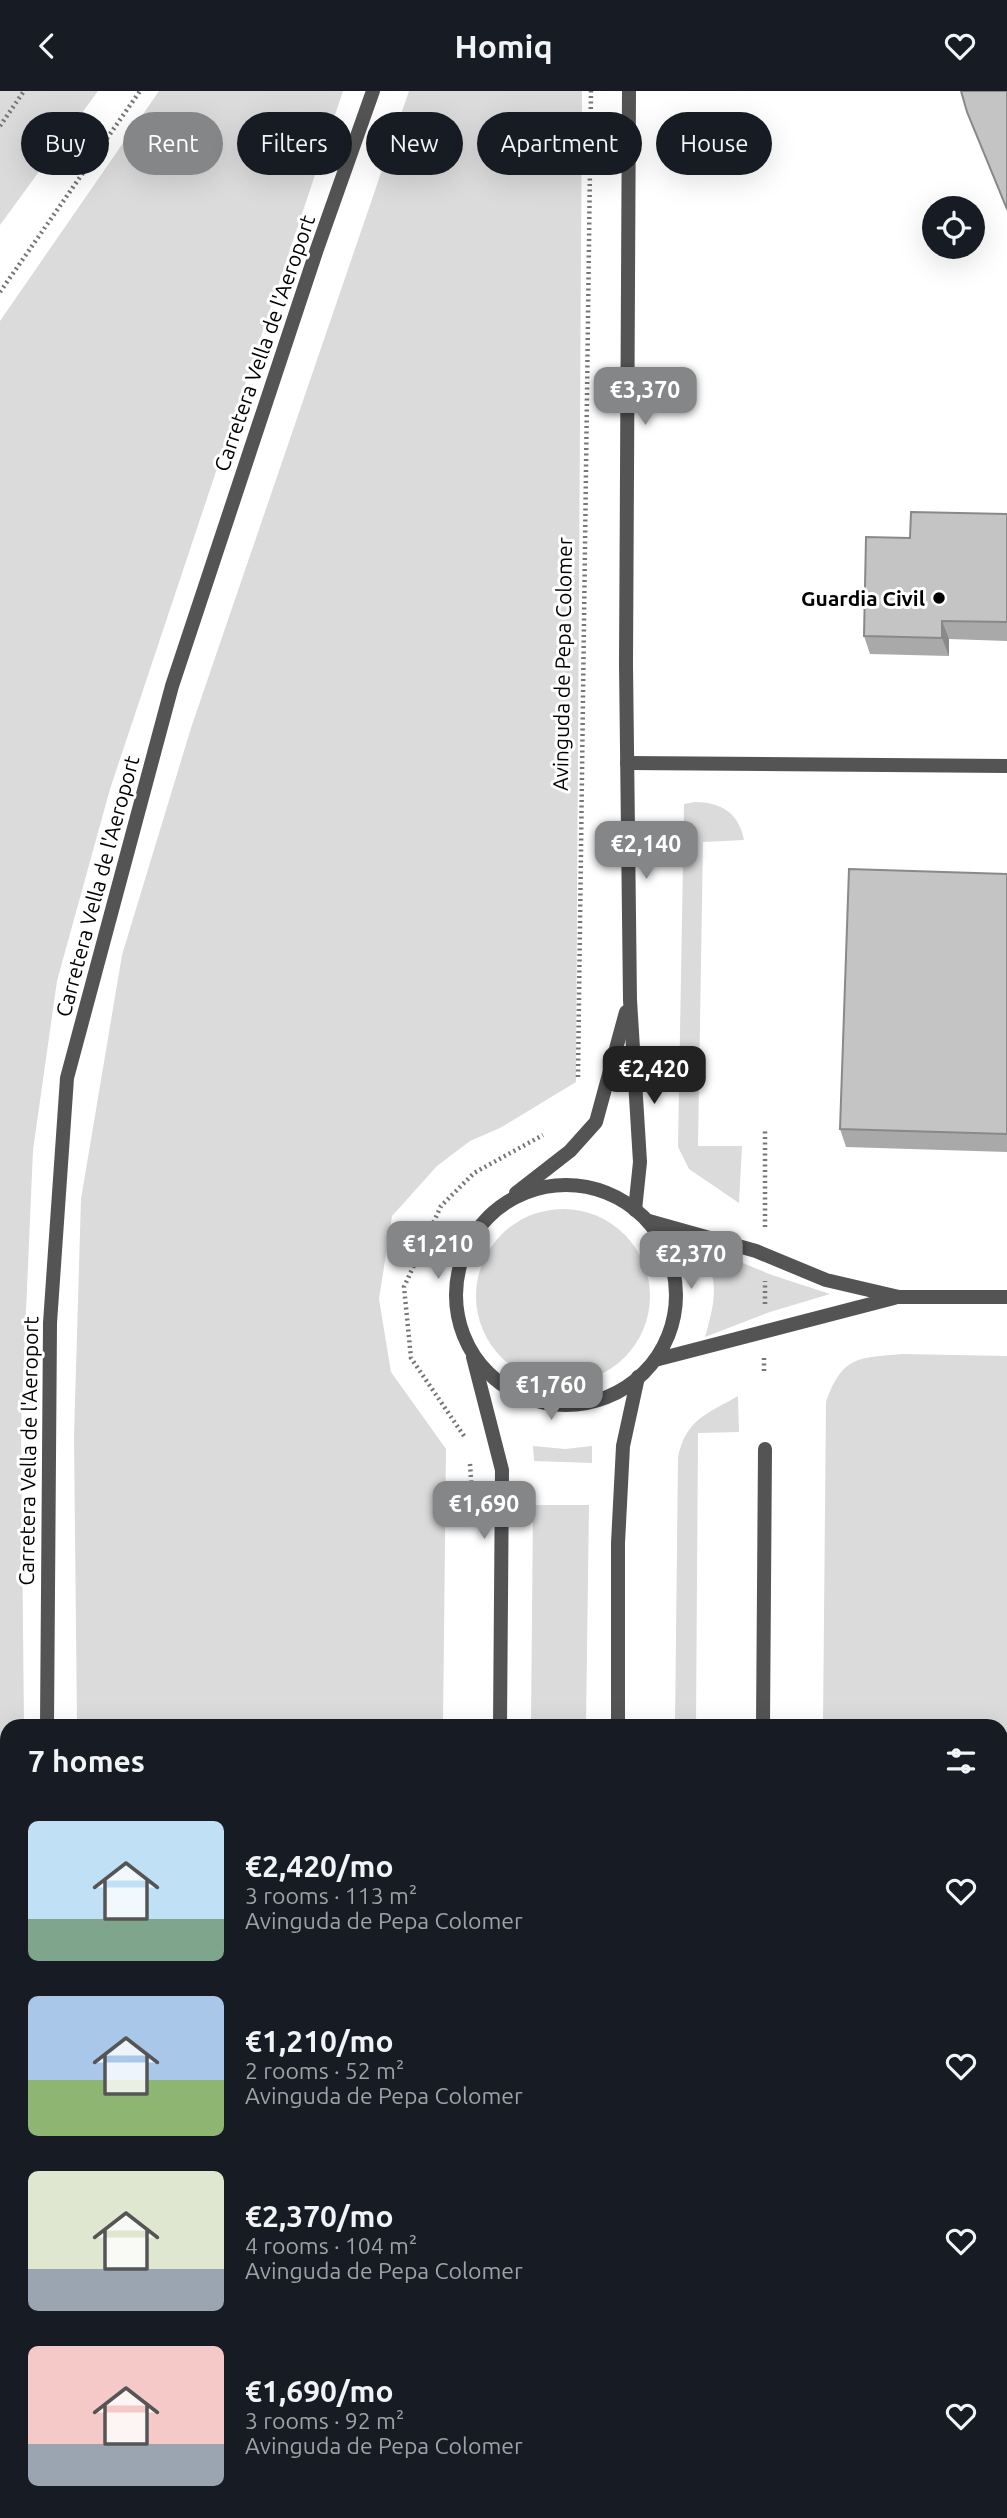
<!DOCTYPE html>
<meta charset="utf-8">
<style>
body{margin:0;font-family:Ubuntu,sans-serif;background:#242831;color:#f1f3f6;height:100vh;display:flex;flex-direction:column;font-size:26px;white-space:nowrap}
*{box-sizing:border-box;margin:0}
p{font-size:23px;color:#9ea1a6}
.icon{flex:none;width:38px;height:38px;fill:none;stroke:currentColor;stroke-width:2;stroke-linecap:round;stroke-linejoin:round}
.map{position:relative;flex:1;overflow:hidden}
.side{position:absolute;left:0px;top:1628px;width:1008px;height:800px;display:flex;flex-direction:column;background:#171b24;border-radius:21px 21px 0 0;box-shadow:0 7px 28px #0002}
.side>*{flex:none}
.banner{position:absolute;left:21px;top:21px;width:966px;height:63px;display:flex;gap:14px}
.controls{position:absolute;left:922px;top:105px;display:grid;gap:14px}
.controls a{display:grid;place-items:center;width:63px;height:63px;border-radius:50%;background:#171b24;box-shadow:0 7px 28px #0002;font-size:35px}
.price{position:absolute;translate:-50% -60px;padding:0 16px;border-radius:14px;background:#858687;color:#fff;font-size:23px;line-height:46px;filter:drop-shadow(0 2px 4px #0008)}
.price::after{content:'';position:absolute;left:50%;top:42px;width:21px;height:16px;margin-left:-10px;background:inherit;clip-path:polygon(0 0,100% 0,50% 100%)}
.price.active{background:#222;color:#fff}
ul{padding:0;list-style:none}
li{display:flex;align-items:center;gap:21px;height:175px;padding:0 28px}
li span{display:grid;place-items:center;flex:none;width:196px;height:140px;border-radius:10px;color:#555}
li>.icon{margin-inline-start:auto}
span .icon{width:84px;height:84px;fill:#fffc;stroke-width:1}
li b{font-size:30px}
h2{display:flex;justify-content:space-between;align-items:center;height:84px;padding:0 28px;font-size:30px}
.pill{padding:0 24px;border-radius:32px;background:#171b24;box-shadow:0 7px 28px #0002;font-size:24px;line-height:63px}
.pill.active{background:#858687;color:#fff}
header{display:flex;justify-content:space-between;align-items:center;height:91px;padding:0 28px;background:#171b24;font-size:32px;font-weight:600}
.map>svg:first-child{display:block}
</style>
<header><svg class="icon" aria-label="back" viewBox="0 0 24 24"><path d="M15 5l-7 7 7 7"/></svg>Homiq<svg class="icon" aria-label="heart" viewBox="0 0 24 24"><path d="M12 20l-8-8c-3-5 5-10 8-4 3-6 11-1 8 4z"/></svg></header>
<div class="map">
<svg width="1007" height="2427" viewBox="0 0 1007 2427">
<rect width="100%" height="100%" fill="#fff"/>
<g fill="#dbdbdb">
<path d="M 0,0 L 98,0 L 0,134 Z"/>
<path d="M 159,0 L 343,0 L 110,698 L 57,890 L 33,1059 L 21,1336 L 24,1634 L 7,1634 L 7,2420 L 30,2420 L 30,2427 L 0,2427 L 0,230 Z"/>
<path d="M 409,0 L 582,0 L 576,991 L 500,1037 L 470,1050 L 437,1075 L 392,1125 L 379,1208 L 391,1281 L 446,1358 L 443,1634 L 77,1634 L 74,1345 L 81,1108 L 122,864 L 191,637 Z"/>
<path d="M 695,711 C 721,711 739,722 744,749 L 703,751 L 698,1055 L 742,1055 L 739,1112 L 689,1078 L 678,1056 L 684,713 Z"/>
<circle cx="563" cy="1205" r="87"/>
<path d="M 704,1156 L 772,1184 L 830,1203 L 770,1221 L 705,1246 C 716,1208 718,1193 704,1156 Z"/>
<path d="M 903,1263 L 1007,1265 L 1007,1850 L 1001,1849 L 1001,1634 L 823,1634 L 826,1311 C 843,1264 858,1267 903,1263 Z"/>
<path d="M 738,1305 L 739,1341 L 698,1342 L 696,1634 L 675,1634 L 678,1366 C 686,1328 707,1323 738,1305 Z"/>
<path d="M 533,1355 L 565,1358 L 592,1355 L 592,1372 L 534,1370 Z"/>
<path d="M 533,1414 L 589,1414 L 586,1634 L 531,1634 Z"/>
<rect x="1001" y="1934" width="6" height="342"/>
<path d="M 1001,2368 L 1007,2368 L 1007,2427 L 805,2427 L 805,2420 L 1001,2420 Z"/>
<path d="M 86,2420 L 168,2420 L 167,2427 L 86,2427 Z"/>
<rect x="339" y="2420" width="97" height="7"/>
</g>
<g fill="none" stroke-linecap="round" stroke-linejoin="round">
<g stroke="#767676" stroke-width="4.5" stroke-dasharray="2 3.5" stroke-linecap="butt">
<path d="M 0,35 L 24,0"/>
<path d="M 0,201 L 140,0"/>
<path d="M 578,986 L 591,0"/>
<path d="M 765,1136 L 765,1038"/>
<path d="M 765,1213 L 765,1190"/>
<path d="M 764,1267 L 764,1280"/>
<path d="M 464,1345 L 411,1267 L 404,1196 L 441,1115 L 474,1082 L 543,1044"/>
<path d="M 470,1373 L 472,1403"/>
<path d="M 457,2427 L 457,2420"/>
</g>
<g stroke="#545454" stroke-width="14">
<path d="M 627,672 L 1007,675"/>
<path d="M 649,1130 L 756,1160 L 826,1189 L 899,1206 L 1007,1206"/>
<path d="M 655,1269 L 894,1207"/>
<path d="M 47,1634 L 50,1232 L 67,987 L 172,595 L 317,158 L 373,0"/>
<path d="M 763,1634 L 765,1358"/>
<path d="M 1001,1896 L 1007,1896"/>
<path d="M 1001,2319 L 1007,2319"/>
<path d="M 57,2420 L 58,2427"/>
</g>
<g stroke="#545454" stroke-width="14">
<path d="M 629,0 L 626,573 L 630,909 L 640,1071 L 635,1119"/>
<circle cx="566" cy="1204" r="110"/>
<path d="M 516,1102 L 570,1060 L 596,1031 L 626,921"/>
<path d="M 473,1266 L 502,1379 L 500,1634"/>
<path d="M 618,1634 L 618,1452 L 623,1355 L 638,1286"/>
<path d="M 493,2427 L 493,2420"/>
<path d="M 610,2427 L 611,2420"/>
<path d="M 756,2427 L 756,2420"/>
</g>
</g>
<g fill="#a9a9a9">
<path d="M 1007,0 L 1007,120 L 967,21 Z"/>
<path d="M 1007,423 L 1007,550 L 949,548 L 949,565 L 870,563 L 864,545 L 910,447 Z"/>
<path d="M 1007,783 L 1007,1061 L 846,1056 L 840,1038 Z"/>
</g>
<path fill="#898989" d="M 942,530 L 949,548 L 949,565 L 942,547 Z"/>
<g fill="#c4c4c4" stroke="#898989" stroke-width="2">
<path d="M 961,0 L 1007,0 L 1007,118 L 967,21 Z"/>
<path d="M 911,421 L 1007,423 L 1007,531 L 942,530 L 942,547 L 864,545 L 866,446 L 910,447 Z"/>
<path d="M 849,778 L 1007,783 L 1007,1043 L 840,1038 Z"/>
<path d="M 1001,2419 L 1007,2419 L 1007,2427 L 859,2427 L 859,2420 L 1001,2420 Z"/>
</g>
<circle fill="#000" stroke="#fff" stroke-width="2.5" cx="939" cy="507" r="7"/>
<g text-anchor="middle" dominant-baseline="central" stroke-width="6" stroke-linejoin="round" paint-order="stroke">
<g font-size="21" fill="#000" stroke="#fff">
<text transform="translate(264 252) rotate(-71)">Carretera Vella de l'Aeroport</text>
<text transform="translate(562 573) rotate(-89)">Avinguda de Pepa Colomer</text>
<text transform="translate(97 795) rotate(-75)">Carretera Vella de l'Aeroport</text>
<text transform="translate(28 1360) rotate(-89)">Carretera Vella de l'Aeroport</text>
</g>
<g font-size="21" font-weight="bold" fill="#000" stroke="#fff" text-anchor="end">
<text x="925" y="507">Guardia Civil</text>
</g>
</g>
</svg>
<div class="controls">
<a><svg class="icon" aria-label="locate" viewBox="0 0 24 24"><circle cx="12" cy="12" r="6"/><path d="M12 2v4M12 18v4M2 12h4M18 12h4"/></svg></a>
</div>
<b class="price" style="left:645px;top:336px">€3,370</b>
<b class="price" style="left:646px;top:790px">€2,140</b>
<b class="price active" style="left:654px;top:1015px">€2,420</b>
<b class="price" style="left:438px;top:1190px">€1,210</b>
<b class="price" style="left:691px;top:1200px">€2,370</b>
<b class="price" style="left:551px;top:1331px">€1,760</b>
<b class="price" style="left:484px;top:1450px">€1,690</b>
<div class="banner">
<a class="pill">Buy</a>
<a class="pill active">Rent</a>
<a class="pill">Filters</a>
<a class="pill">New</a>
<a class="pill">Apartment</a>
<a class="pill">House</a>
</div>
<section class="side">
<h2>7 homes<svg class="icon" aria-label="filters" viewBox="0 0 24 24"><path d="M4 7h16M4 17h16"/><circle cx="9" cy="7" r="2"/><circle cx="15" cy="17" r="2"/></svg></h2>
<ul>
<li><span style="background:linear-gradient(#bfe0f5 70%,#7fa58c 0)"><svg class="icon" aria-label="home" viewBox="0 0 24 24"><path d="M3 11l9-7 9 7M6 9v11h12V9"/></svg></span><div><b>€2,420/mo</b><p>3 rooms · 113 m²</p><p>Avinguda de Pepa Colomer</p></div><svg class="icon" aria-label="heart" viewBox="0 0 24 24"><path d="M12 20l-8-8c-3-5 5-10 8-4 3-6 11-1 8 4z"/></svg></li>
<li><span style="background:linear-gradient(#a9c7e8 60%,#8fb573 0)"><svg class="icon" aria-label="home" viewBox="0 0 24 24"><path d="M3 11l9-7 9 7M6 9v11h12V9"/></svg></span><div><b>€1,210/mo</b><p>2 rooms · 52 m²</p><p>Avinguda de Pepa Colomer</p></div><svg class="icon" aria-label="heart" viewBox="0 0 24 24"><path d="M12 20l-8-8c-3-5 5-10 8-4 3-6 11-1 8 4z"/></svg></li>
<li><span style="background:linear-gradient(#dfe7d0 70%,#9aa5b1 0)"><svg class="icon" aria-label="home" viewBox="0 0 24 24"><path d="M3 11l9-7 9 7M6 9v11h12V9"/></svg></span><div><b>€2,370/mo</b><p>4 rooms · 104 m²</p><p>Avinguda de Pepa Colomer</p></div><svg class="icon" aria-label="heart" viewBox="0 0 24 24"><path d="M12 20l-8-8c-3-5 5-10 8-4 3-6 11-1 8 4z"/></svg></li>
<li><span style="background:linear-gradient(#f6c9c9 70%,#9aa5b1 0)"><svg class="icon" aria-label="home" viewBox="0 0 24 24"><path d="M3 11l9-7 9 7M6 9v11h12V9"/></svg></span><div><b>€1,690/mo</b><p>3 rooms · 92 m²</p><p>Avinguda de Pepa Colomer</p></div><svg class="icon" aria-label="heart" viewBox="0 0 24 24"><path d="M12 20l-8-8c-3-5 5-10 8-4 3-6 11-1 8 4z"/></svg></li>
</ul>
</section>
</div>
